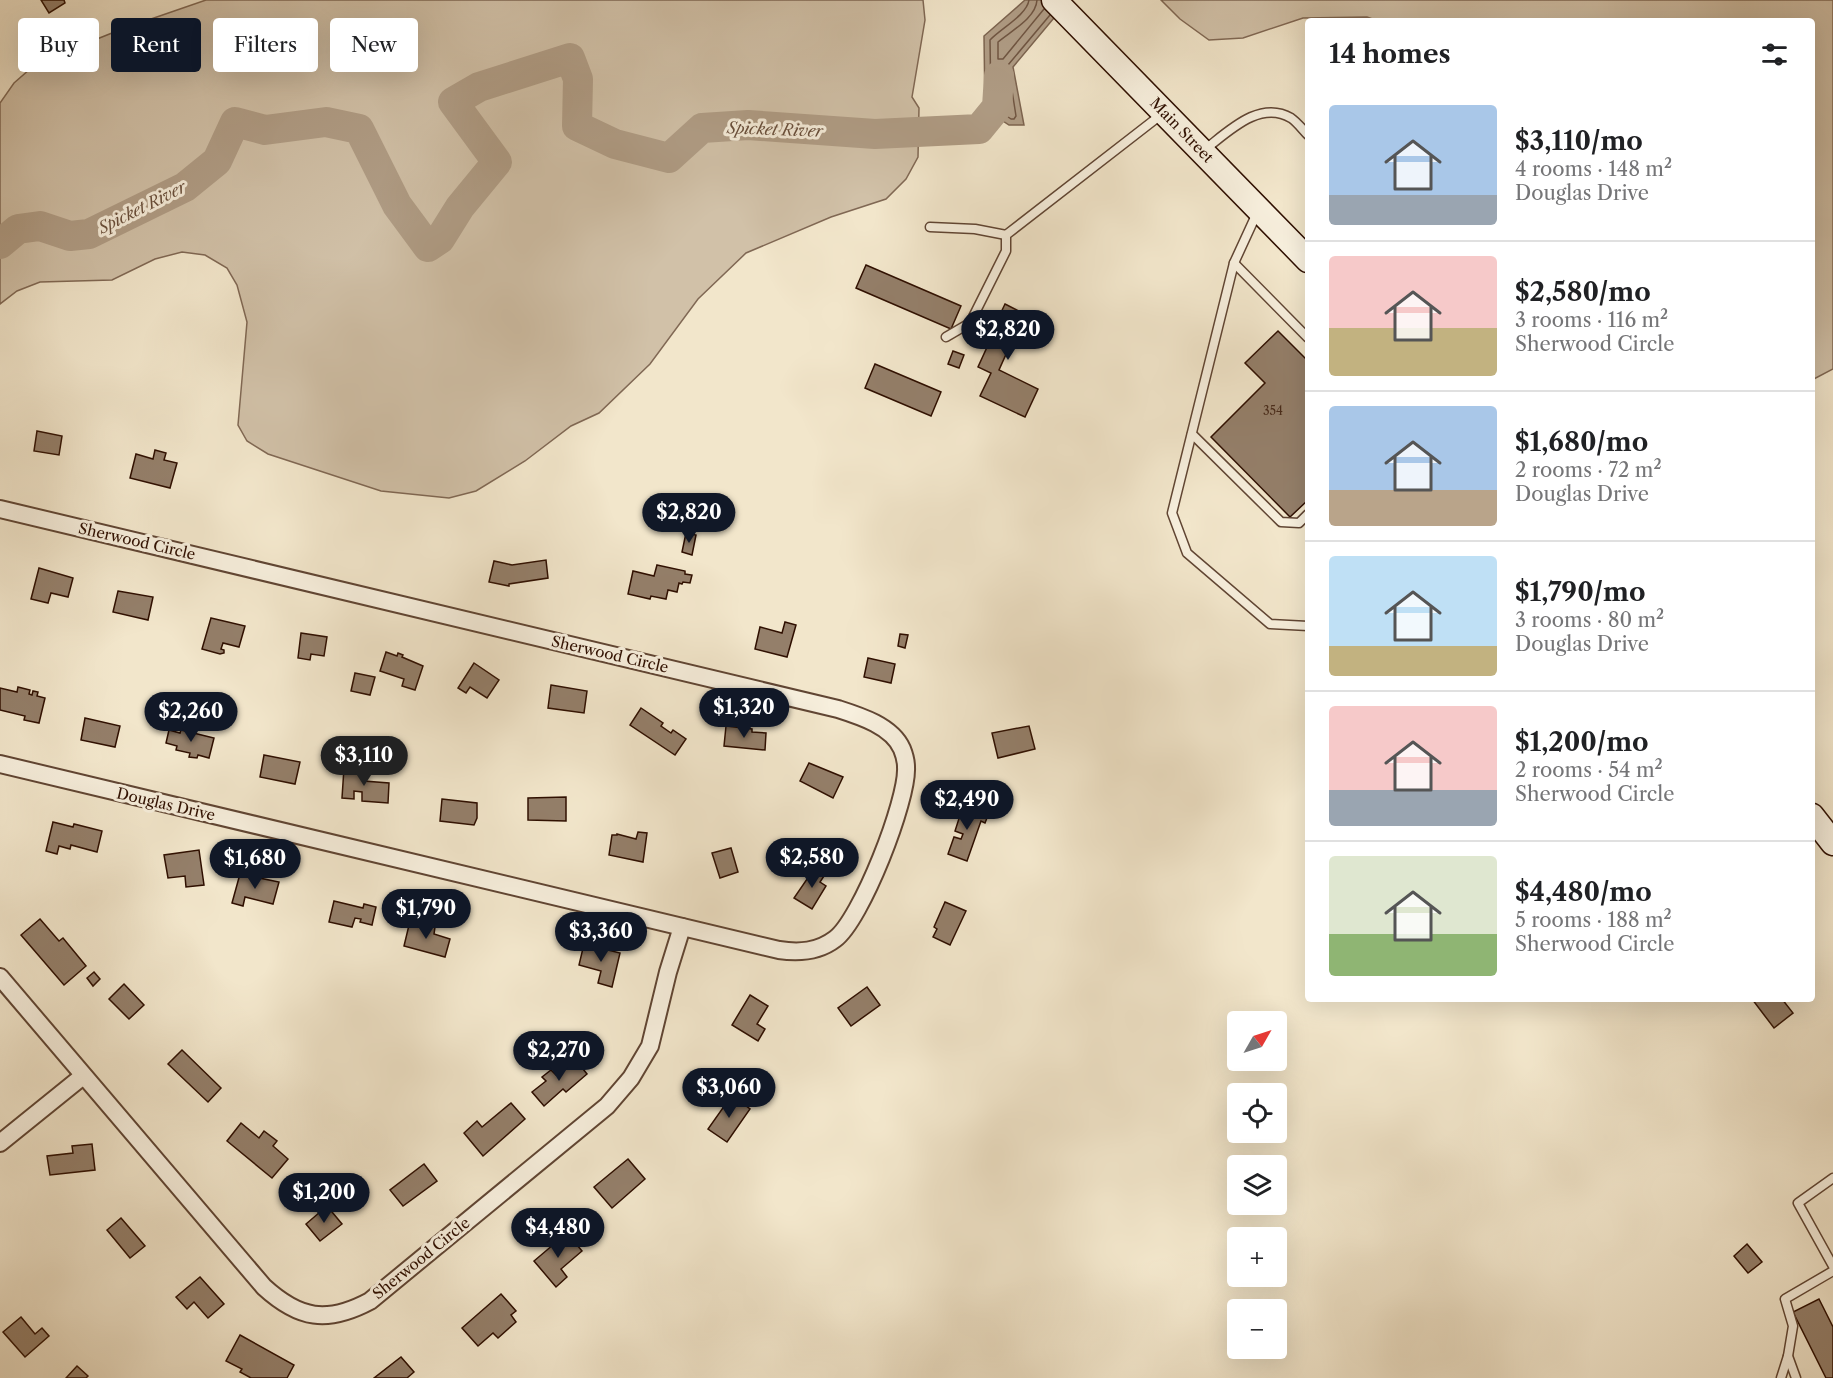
<!DOCTYPE html>
<meta charset="utf-8">
<style>
body{margin:0;font-family:"Libre Caslon Text",serif;background:#f6f6f6;color:#202124;height:100vh;display:flex;flex-direction:column;font-size:22px;white-space:nowrap}
*{box-sizing:border-box;margin:0}
p{font-size:20px;color:#757577}
.icon{flex:none;width:33px;height:33px;fill:none;stroke:currentColor;stroke-width:2;stroke-linecap:round;stroke-linejoin:round}
.map{position:relative;flex:1;overflow:hidden}
.details{position:absolute;left:1305px;top:18px;width:510px;height:984px;display:flex;flex-direction:column;background:#fff;border-radius:6px;box-shadow:0 6px 24px #0002}
.details>*{flex:none}
.banner{position:absolute;left:18px;top:18px;width:570px;height:54px;display:flex;gap:12px}
.needle{width:39px;rotate:51deg}
.controls{position:absolute;left:1227px;top:1011px;display:grid;gap:12px}
.controls a{display:grid;place-items:center;width:60px;height:60px;border-radius:6px;background:#fff;box-shadow:0 6px 24px #0002;font-size:30px}
.price{position:absolute;translate:-50% -51px;padding:0 14px;border-radius:21px;background:#111827;color:#fff;font-size:20px;line-height:39px;filter:drop-shadow(0 2px 3px #0008)}
.price::after{content:'';position:absolute;left:50%;top:36px;width:18px;height:14px;margin-left:-9px;background:inherit;clip-path:polygon(0 0,100% 0,50% 100%)}
.price.selected{background:#222;color:#fff}
ul{padding:0;list-style:none}
li{display:flex;align-items:center;gap:18px;height:150px;padding:0 24px}
li+li{border-top:2px solid #e0e0e0}
li span{display:grid;place-items:center;flex:none;width:168px;height:120px;border-radius:6px;color:#555}
li>.icon{margin-inline-start:auto}
span .icon{width:72px;height:72px;fill:#fffc;stroke-width:1}
li b{font-size:26px}
h2{display:flex;justify-content:space-between;align-items:center;height:72px;padding:0 24px;font-size:26px}
.tag{padding:0 21px;border-radius:6px;background:#fff;box-shadow:0 6px 24px #0002;font-size:21px;line-height:54px}
.tag.selected{background:#111827;color:#fff}
.map>svg:first-child{display:block}
</style>
<div class="map">
<svg width="1833" height="1378" viewBox="0 0 1833 1378">
<rect width="100%" height="100%" fill="#f2e6cb"/>
<filter id="stains"><feTurbulence type="fractalNoise" baseFrequency=".00333" numOctaves="4"/><feColorMatrix values="0 0 0 0 .2 0 0 0 0 .09 0 0 0 0 .02 0 0 0 .5 -.17"/></filter>
<radialGradient id="worn" r=".72"><stop offset=".6" stop-color="#630" stop-opacity="0"/><stop offset="1" stop-color="#630" stop-opacity=".3"/></radialGradient>
<g fill="#d1c1a8" stroke="#806854" stroke-width="1.5">
<path d="M 206,0 L 923,0 L 925,20 L 912,97 L 919,108 L 918,157 L 906,179 L 886,199 L 831,217 L 746,253 L 698,299 L 650,364 L 599,413 L 571,426 L 525,461 L 476,491 L 449,498 L 381,491 L 268,454 L 247,441 L 238,425 L 247,322 L 237,285 L 227,268 L 205,255 L 182,252 L 155,259 L 112,280 L 40,282 L 17,291 L 0,304 L 0,103 L 14,83 L 37,63 L 122,29 Z"/>
<path d="M 1161,0 L 1833,0 L 1833,369 L 1812,380 L 1812,21 L 1378,21 L 1367,17 L 1303,18 L 1243,38 L 1209,40 L 1180,19 Z"/>
</g>
<path fill="#b09d86" stroke="#7c6450" stroke-width="1.5" d="M 1025,0 L 1069,0 L 1013,67 L 1024,125 L 1009,125 L 985,109 L 984,36 Z"/>
<g fill="none" stroke-linecap="round" stroke-linejoin="round">
<g stroke="#705643" stroke-width="1.5">
<path d="M 1029,0 C 1027,15 1000,29 990,40 L 991,105 L 1011,119 L 1014,119 L 1016,116 L 1008,65 L 1050,15"/>
<path d="M 1037,0 C 1036,18 1011,31 998,42 L 998,59 L 1003,59 L 1044,9"/>
</g>
<path stroke="#b09d86" stroke-width="30" d="M 0,244 L 18,229 L 40,226 L 70,236 L 89,234 L 185,187 L 217,161 L 235,122 L 265,130 L 326,122 L 359,129 L 397,205 L 428,247 L 440,239 L 460,207 L 497,162 L 453,102 L 479,87 L 570,58 L 578,79 L 577,126 L 615,144 L 669,158 L 702,128 L 748,125 L 875,134 L 979,129 L 997,107 L 999,76"/>
</g>
<g fill="#947f6a" stroke="#2f0f00" stroke-width="1.5">
<path d="M 41,0 L 64,0 L 65,3 L 49,13 Z"/>
<path d="M 866,265 L 961,306 L 951,329 L 856,288 Z"/>
<path d="M 1005,304 L 1046,325 L 1038,342 L 1016,332 L 999,370 L 1038,389 L 1025,417 L 980,396 L 991,373 L 978,367 L 988,345 L 978,340 L 981,334 L 989,338 Z"/>
<path d="M 1278,331 L 1308,361 L 1308,500 L 1290,517 L 1211,437 L 1265,383 L 1245,363 Z"/>
<path d="M 953,351 L 964,355 L 959,368 L 948,364 Z"/>
<path d="M 875,364 L 941,392 L 931,416 L 865,388 Z"/>
<path d="M 37,431 L 62,436 L 59,455 L 34,451 Z"/>
<path d="M 155,450 L 166,453 L 164,460 L 177,463 L 170,488 L 130,478 L 136,454 L 153,459 Z"/>
<path d="M 686,533 L 696,535 L 692,555 L 682,552 Z"/>
<path d="M 546,560 L 548,578 L 509,584 L 509,586 L 489,582 L 494,561 L 512,565 Z"/>
<path d="M 657,565 L 685,571 L 685,574 L 692,575 L 690,583 L 683,582 L 682,584 L 679,583 L 677,592 L 668,590 L 666,599 L 651,596 L 650,599 L 628,594 L 633,571 L 654,576 Z"/>
<path d="M 39,568 L 73,578 L 68,597 L 51,593 L 48,603 L 31,599 Z"/>
<path d="M 118,591 L 153,597 L 148,620 L 113,612 Z"/>
<path d="M 211,618 L 245,626 L 239,647 L 223,643 L 221,649 L 224,650 L 224,653 L 220,654 L 202,649 Z"/>
<path d="M 785,622 L 796,625 L 787,657 L 755,649 L 760,627 L 782,633 Z"/>
<path d="M 301,633 L 327,637 L 324,656 L 311,654 L 310,660 L 298,658 Z"/>
<path d="M 900,634 L 908,635 L 905,648 L 898,646 Z"/>
<path d="M 386,652 L 397,656 L 398,653 L 403,655 L 402,657 L 423,666 L 415,690 L 402,686 L 404,679 L 380,671 Z"/>
<path d="M 868,658 L 895,664 L 891,683 L 864,677 Z"/>
<path d="M 474,663 L 499,680 L 487,698 L 470,687 L 466,693 L 458,688 Z"/>
<path d="M 355,673 L 375,677 L 370,695 L 351,691 Z"/>
<path d="M 551,685 L 587,691 L 584,713 L 548,708 Z"/>
<path d="M 18,687 L 30,690 L 29,694 L 32,695 L 33,691 L 38,692 L 37,696 L 45,698 L 39,723 L 24,720 L 25,716 L 0,710 L 0,688 L 17,692 Z"/>
<path d="M 641,708 L 663,723 L 661,726 L 671,733 L 673,730 L 686,739 L 675,755 L 630,725 Z"/>
<path d="M 85,718 L 120,726 L 115,747 L 81,740 Z"/>
<path d="M 726,726 L 752,729 L 752,732 L 766,733 L 765,750 L 724,746 Z"/>
<path d="M 1029,726 L 1035,749 L 998,758 L 992,733 Z"/>
<path d="M 169,730 L 180,733 L 181,730 L 214,738 L 209,758 L 198,755 L 197,758 L 189,757 L 190,753 L 176,750 L 177,746 L 166,743 Z"/>
<path d="M 264,755 L 300,762 L 295,784 L 260,777 Z"/>
<path d="M 809,763 L 843,777 L 833,798 L 800,781 Z"/>
<path d="M 344,768 L 364,769 L 364,781 L 389,783 L 388,803 L 362,801 L 362,792 L 354,791 L 354,799 L 342,798 Z"/>
<path d="M 566,797 L 566,821 L 528,820 L 528,798 Z"/>
<path d="M 442,799 L 477,803 L 477,818 L 474,825 L 440,821 Z"/>
<path d="M 964,803 L 985,810 L 982,816 L 987,818 L 985,823 L 981,821 L 967,861 L 948,854 L 954,837 L 961,839 L 963,834 L 955,831 Z"/>
<path d="M 53,822 L 73,827 L 74,824 L 102,831 L 97,852 L 71,845 L 70,849 L 59,846 L 57,854 L 46,851 Z"/>
<path d="M 638,832 L 647,833 L 643,862 L 609,855 L 612,835 L 617,835 L 617,834 L 636,839 Z"/>
<path d="M 731,848 L 738,872 L 720,878 L 712,853 Z"/>
<path d="M 199,850 L 204,885 L 186,887 L 185,876 L 168,878 L 164,855 Z"/>
<path d="M 816,866 L 826,873 L 820,882 L 826,886 L 812,909 L 794,898 Z"/>
<path d="M 240,874 L 279,882 L 273,904 L 245,897 L 243,906 L 232,903 Z"/>
<path d="M 334,901 L 363,908 L 364,904 L 376,907 L 372,925 L 360,922 L 361,919 L 355,918 L 352,927 L 329,922 Z"/>
<path d="M 945,902 L 966,911 L 950,945 L 933,937 L 937,929 L 934,927 Z"/>
<path d="M 40,919 L 59,941 L 63,938 L 86,966 L 64,985 L 21,935 Z"/>
<path d="M 410,921 L 435,927 L 434,934 L 450,939 L 445,957 L 404,946 Z"/>
<path d="M 584,944 L 620,953 L 612,987 L 598,983 L 601,971 L 579,965 Z"/>
<path d="M 94,972 L 100,979 L 93,986 L 87,978 Z"/>
<path d="M 124,984 L 144,1005 L 129,1019 L 109,999 Z"/>
<path d="M 867,987 L 880,1005 L 851,1026 L 838,1008 Z"/>
<path d="M 750,995 L 768,1006 L 757,1024 L 765,1029 L 758,1041 L 732,1025 Z"/>
<path d="M 1752,999 L 1782,999 L 1793,1013 L 1774,1028 Z"/>
<path d="M 182,1050 L 221,1088 L 208,1102 L 168,1064 Z"/>
<path d="M 575,1059 L 587,1074 L 566,1092 L 563,1089 L 544,1106 L 532,1092 L 546,1081 L 542,1077 L 551,1070 L 556,1075 Z"/>
<path d="M 732,1095 L 750,1109 L 727,1142 L 708,1129 Z"/>
<path d="M 511,1103 L 525,1119 L 483,1156 L 464,1133 L 477,1121 L 482,1127 Z"/>
<path d="M 241,1123 L 259,1138 L 264,1131 L 277,1141 L 273,1146 L 288,1159 L 272,1178 L 227,1141 Z"/>
<path d="M 92,1144 L 95,1170 L 50,1175 L 47,1156 L 73,1153 L 72,1146 Z"/>
<path d="M 628,1159 L 645,1179 L 612,1208 L 594,1187 Z"/>
<path d="M 424,1164 L 437,1181 L 403,1206 L 390,1190 Z"/>
<path d="M 327,1206 L 342,1224 L 320,1241 L 306,1224 Z"/>
<path d="M 121,1218 L 145,1246 L 130,1258 L 107,1230 Z"/>
<path d="M 567,1233 L 582,1251 L 561,1269 L 567,1277 L 556,1287 L 534,1261 Z"/>
<path d="M 1747,1244 L 1762,1262 L 1748,1273 L 1734,1256 Z"/>
<path d="M 200,1277 L 224,1304 L 208,1318 L 194,1302 L 187,1309 L 176,1297 Z"/>
<path d="M 501,1294 L 516,1311 L 511,1315 L 516,1322 L 498,1338 L 493,1333 L 478,1346 L 462,1328 Z"/>
<path d="M 1819,1299 L 1833,1327 L 1833,1378 L 1826,1378 L 1793,1312 Z"/>
<path d="M 21,1317 L 35,1334 L 42,1328 L 49,1336 L 25,1357 L 3,1332 Z"/>
<path d="M 240,1335 L 294,1365 L 287,1378 L 251,1378 L 240,1372 L 242,1369 L 226,1361 Z"/>
<path d="M 401,1357 L 414,1372 L 407,1378 L 374,1378 Z"/>
<path d="M 77,1366 L 88,1376 L 86,1378 L 66,1378 Z"/>
</g>
<g fill="none" stroke-linecap="round" stroke-linejoin="round">
<defs>
<g id="service">
<path d="M 1203,151 C 1227,133 1259,99 1291,118 C 1297,122 1303,130 1308,135"/>
<path d="M 1257,213 L 1234,263 L 1172,513 L 1187,553 L 1270,624 L 1308,626"/>
<path d="M 930,227 L 975,229 L 1006,235"/>
<path d="M 1234,263 L 1308,338"/>
<path d="M 946,337 L 970,323 L 1006,251 L 1006,235 L 1162,114"/>
<path d="M 1192,434 L 1281,522 L 1299,523 L 1308,514"/>
<path d="M 1833,1178 L 1798,1203 L 1833,1266"/>
<path d="M 1781,1378 L 1788,1356"/>
<path d="M 1796,1378 L 1788,1356 L 1793,1326 L 1785,1299 L 1833,1271"/>
</g>
<g id="minor">
<path d="M 0,509 L 838,709 C 860,716 892,726 902,749 C 904,754 906,762 906,767 C 908,800 861,920 835,939 C 818,952 799,953 779,950 L 0,764"/>
<path d="M 0,977 L 264,1287 C 299,1319 327,1324 370,1301 L 607,1106 L 631,1078 L 650,1046 L 668,972 L 682,927"/>
<path d="M 0,1143 L 83,1076"/>
</g>
<g id="secondary">
<path d="M 1054,0 L 1308,260"/>
<path d="M 1812,816 L 1833,843"/>
</g>
</defs>
<use href="#service" stroke="#604533" stroke-width="11"/>
<use href="#minor" stroke="#604533" stroke-width="20"/>
<use href="#secondary" stroke="#2f0f00" stroke-width="27"/>
<use href="#service" stroke="#f7efdd" stroke-width="8"/>
<use href="#minor" stroke="#f7efdd" stroke-width="16"/>
<use href="#secondary" stroke="#f7efdd" stroke-width="24"/>
</g>
<g text-anchor="middle" dominant-baseline="central" stroke-width="6" stroke-linejoin="round" paint-order="stroke">
<g font-size="12" fill="#482b1a">
<text x="1273" y="410">354</text>
</g>
<g font-size="15" fill="#2f0f00" stroke="#f7efdd">
<text transform="translate(1182 130) rotate(46)">Main Street</text>
<text transform="translate(137 541) rotate(13)">Sherwood Circle</text>
<text transform="translate(610 654) rotate(13)">Sherwood Circle</text>
<text transform="translate(166 804) rotate(13)">Douglas Drive</text>
<text transform="translate(421 1258) rotate(-39)">Sherwood Circle</text>
</g>
<g font-size="16" font-style="italic" fill="#694f3c" stroke="#f7efdd">
<text transform="translate(775 129) rotate(2)">Spicket River</text>
<text transform="translate(142 207) rotate(-27)">Spicket River</text>
</g>
</g>
<rect width="100%" height="100%" filter="url(#stains)"/>
<rect width="100%" height="100%" fill="url(#worn)"/>
</svg>
<div class="controls">
<a><svg class="needle" viewBox="-14 -14 28 28"><path d="M0-13l5 13h-10z" fill="#e53935"/><path d="M0 13l5-13h-10z" fill="#757577"/></svg></a>
<a><svg class="icon" aria-label="locate" viewBox="0 0 24 24"><circle cx="12" cy="12" r="6"/><path d="M12 2v4M12 18v4M2 12h4M18 12h4"/></svg></a>
<a><svg class="icon" aria-label="layers" viewBox="0 0 24 24"><path d="M12 4l9 5-9 5-9-5zM3 14l9 5 9-5"/></svg></a>
<a>+</a>
<a>−</a>
</div>
<b class="price" style="left:1008px;top:361px">$2,820</b>
<b class="price" style="left:689px;top:544px">$2,820</b>
<b class="price" style="left:744px;top:739px">$1,320</b>
<b class="price" style="left:191px;top:743px">$2,260</b>
<b class="price selected" style="left:364px;top:787px">$3,110</b>
<b class="price" style="left:967px;top:831px">$2,490</b>
<b class="price" style="left:812px;top:889px">$2,580</b>
<b class="price" style="left:255px;top:890px">$1,680</b>
<b class="price" style="left:426px;top:940px">$1,790</b>
<b class="price" style="left:601px;top:963px">$3,360</b>
<b class="price" style="left:559px;top:1082px">$2,270</b>
<b class="price" style="left:729px;top:1119px">$3,060</b>
<b class="price" style="left:324px;top:1224px">$1,200</b>
<b class="price" style="left:558px;top:1259px">$4,480</b>
<div class="banner">
<a class="tag">Buy</a>
<a class="tag selected">Rent</a>
<a class="tag">Filters</a>
<a class="tag">New</a>
</div>
<section class="details">
<h2>14 homes<svg class="icon" aria-label="filters" viewBox="0 0 24 24"><path d="M4 7h16M4 17h16"/><circle cx="9" cy="7" r="2"/><circle cx="15" cy="17" r="2"/></svg></h2>
<ul>
<li><span style="background:linear-gradient(#a9c7e8 75%,#9aa5b1 0)"><svg class="icon" aria-label="home" viewBox="0 0 24 24"><path d="M3 11l9-7 9 7M6 9v11h12V9"/></svg></span><div><b>$3,110/mo</b><p>4 rooms · 148 m²</p><p>Douglas Drive</p></div></li>
<li><span style="background:linear-gradient(#f6c9c9 60%,#c2b280 0)"><svg class="icon" aria-label="home" viewBox="0 0 24 24"><path d="M3 11l9-7 9 7M6 9v11h12V9"/></svg></span><div><b>$2,580/mo</b><p>3 rooms · 116 m²</p><p>Sherwood Circle</p></div></li>
<li><span style="background:linear-gradient(#a9c7e8 70%,#b9a48a 0)"><svg class="icon" aria-label="home" viewBox="0 0 24 24"><path d="M3 11l9-7 9 7M6 9v11h12V9"/></svg></span><div><b>$1,680/mo</b><p>2 rooms · 72 m²</p><p>Douglas Drive</p></div></li>
<li><span style="background:linear-gradient(#bfe0f5 75%,#c2b280 0)"><svg class="icon" aria-label="home" viewBox="0 0 24 24"><path d="M3 11l9-7 9 7M6 9v11h12V9"/></svg></span><div><b>$1,790/mo</b><p>3 rooms · 80 m²</p><p>Douglas Drive</p></div></li>
<li><span style="background:linear-gradient(#f6c9c9 70%,#9aa5b1 0)"><svg class="icon" aria-label="home" viewBox="0 0 24 24"><path d="M3 11l9-7 9 7M6 9v11h12V9"/></svg></span><div><b>$1,200/mo</b><p>2 rooms · 54 m²</p><p>Sherwood Circle</p></div></li>
<li><span style="background:linear-gradient(#dfe7d0 65%,#8fb573 0)"><svg class="icon" aria-label="home" viewBox="0 0 24 24"><path d="M3 11l9-7 9 7M6 9v11h12V9"/></svg></span><div><b>$4,480/mo</b><p>5 rooms · 188 m²</p><p>Sherwood Circle</p></div></li>
</ul>
</section>
</div>
